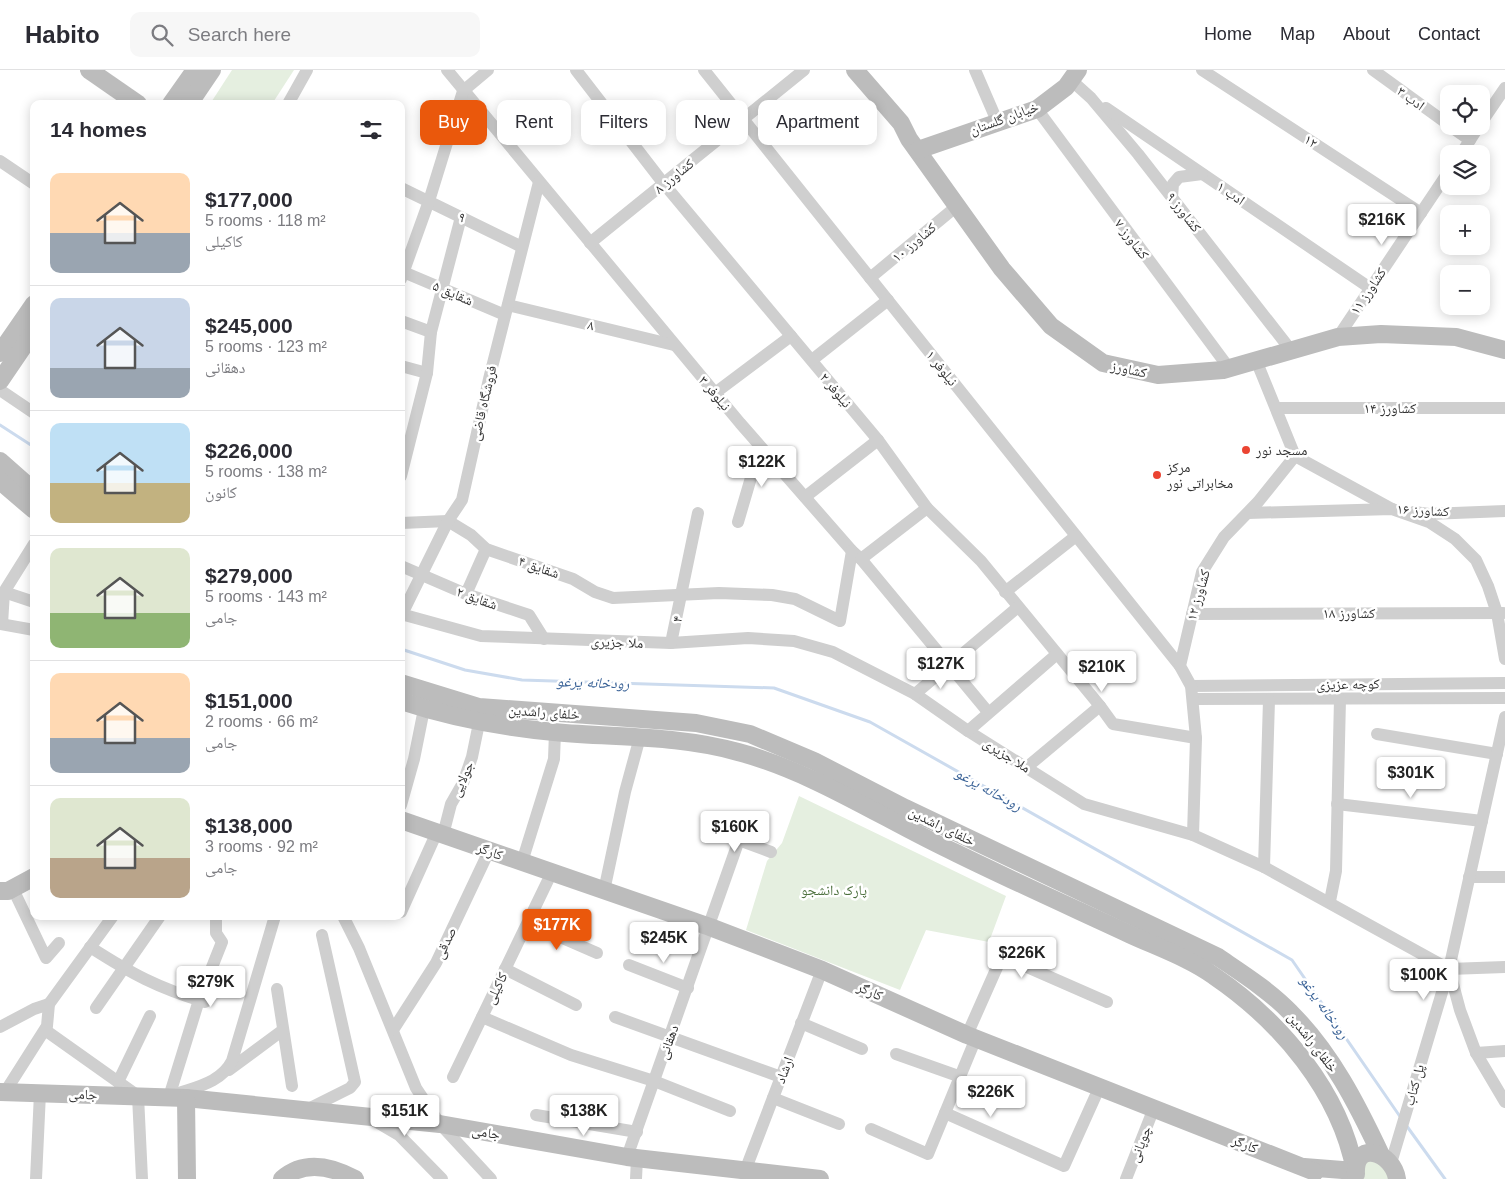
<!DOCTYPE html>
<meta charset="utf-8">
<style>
body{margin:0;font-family:Helvetica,"Noto Naskh Arabic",sans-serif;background:#f7f7f7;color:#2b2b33;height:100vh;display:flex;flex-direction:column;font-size:19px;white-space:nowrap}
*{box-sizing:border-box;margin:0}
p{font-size:16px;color:#7c7c81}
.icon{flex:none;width:28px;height:28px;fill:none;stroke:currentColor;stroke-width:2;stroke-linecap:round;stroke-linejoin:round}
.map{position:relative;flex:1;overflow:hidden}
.sheet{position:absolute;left:30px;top:30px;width:375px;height:820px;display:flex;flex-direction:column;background:#fff;border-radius:10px;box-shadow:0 2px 12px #0003}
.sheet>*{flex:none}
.hud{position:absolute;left:420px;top:30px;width:475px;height:45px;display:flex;gap:10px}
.buttons{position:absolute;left:1440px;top:15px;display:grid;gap:10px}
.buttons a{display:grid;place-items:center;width:50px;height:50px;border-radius:10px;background:#fff;box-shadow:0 2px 12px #0003;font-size:25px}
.price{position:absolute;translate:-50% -42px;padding:0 11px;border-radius:5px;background:#fff;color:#222;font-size:16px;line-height:32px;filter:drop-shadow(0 1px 2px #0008)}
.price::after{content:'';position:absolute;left:50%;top:30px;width:15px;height:11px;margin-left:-8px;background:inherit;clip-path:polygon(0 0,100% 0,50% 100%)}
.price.current{background:#ea580c;color:#fff}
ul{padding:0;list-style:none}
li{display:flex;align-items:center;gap:15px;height:125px;padding:0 20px}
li+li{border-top:1px solid #e1e1e2}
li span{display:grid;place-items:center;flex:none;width:140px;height:100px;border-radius:10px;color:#555}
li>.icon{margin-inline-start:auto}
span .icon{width:60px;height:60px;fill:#fffc;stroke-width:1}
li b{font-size:21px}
h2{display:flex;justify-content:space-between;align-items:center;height:60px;padding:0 20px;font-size:21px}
.tag{padding:0 18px;border-radius:10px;background:#fff;box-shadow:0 2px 12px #0003;font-size:18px;line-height:45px}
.tag.current{background:#ea580c;color:#fff}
header{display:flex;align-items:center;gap:30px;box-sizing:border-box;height:70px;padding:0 25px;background:#fff;border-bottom:1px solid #e1e1e2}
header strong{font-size:24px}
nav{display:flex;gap:28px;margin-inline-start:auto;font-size:18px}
.search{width:350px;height:45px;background:#f7f7f7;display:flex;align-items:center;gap:12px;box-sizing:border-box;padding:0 18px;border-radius:10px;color:#7c7c81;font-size:19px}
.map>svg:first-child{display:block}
</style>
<header>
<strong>Habito</strong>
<div class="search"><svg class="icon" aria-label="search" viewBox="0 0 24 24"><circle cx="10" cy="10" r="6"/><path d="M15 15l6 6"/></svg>Search here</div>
<nav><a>Home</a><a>Map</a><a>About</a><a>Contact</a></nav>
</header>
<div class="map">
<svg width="1505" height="1109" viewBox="0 0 1505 1109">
<rect width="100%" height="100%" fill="#fff"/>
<g fill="#e5efe0">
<path d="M 232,0 L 294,0 L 272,34 L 210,34 Z"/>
<path d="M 799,726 L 1006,826 L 989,872 L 926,860 L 900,920 L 746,860 L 767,791 L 782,773 Z"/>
<path d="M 1369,1091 L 1383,1094 L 1391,1109 L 1363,1109 L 1364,1093 Z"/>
</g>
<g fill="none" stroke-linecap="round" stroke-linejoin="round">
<g stroke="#ccdbee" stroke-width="3">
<path d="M 0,355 L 34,377"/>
<path d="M 401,579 L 465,600 L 522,610 L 774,618 L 870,652 L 1292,890 L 1401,1048"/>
<path d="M 1406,1055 L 1445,1109"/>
</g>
<g stroke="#cfcfcf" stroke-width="12">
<path d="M 447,0 L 740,353 L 852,481 L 861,489 L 988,642"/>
<path d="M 576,0 L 664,114 L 878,370 L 927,438 L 981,491 L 1100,636"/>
<path d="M 704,0 L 1180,596"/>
<path d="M 975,0 L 997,51"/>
<path d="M 1202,0 L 1421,143"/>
<path d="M 1373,0 L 1449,55"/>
<path d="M 1071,10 L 1091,28 L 1138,84 L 1290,279"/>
<path d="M 288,34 L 307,0"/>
<path d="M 1106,38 L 1370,218"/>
<path d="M 1037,39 L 1229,298"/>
<path d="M 1481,53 L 1505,18"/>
<path d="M 1450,56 L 1470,70"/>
<path d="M 1461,84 L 1479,56"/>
<path d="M 0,91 L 34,114"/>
<path d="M 401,118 L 522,177"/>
<path d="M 1172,127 L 1173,114 L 1179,107 L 1202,104"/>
<path d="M 590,173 L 804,0"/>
<path d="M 401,201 L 505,245"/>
<path d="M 870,208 L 957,136"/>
<path d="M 401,209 L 429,131 L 463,21 L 488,0"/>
<path d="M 508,235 L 674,275"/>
<path d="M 401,251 L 431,262"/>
<path d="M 1338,267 L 1449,101"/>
<path d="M 812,290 L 888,230"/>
<path d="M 401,296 L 427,303"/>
<path d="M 0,320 L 34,343"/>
<path d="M 715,323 L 791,266"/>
<path d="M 1276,338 L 1505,338"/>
<path d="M 1295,386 L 1392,439"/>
<path d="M 401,406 L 427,303 L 431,262 L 461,147"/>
<path d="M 805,427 L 878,370"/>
<path d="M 1414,442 L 1429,444 L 1505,441"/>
<path d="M 1248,443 L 1392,439 L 1429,452 L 1455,469 L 1476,490 L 1488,516 L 1497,543 L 1505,589"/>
<path d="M 738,452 L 760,377"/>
<path d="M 401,453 L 448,451 L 471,465 L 486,479 L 573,509 L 595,522 L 613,528 L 719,523 L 772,525 L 795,529 L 840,551 L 852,481"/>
<path d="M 861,489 L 927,438"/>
<path d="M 401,496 L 466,524 L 529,545 L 544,569"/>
<path d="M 4,522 L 34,532"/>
<path d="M 1005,522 L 1076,466"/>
<path d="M 466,524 L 486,479"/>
<path d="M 401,544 L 481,566 L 671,573 L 748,568 L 794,571 L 833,582 L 915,624 L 968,661 L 1084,734 L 1193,765 L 1264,797 L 1449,899 L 1460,940 L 1476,983 L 1505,1032"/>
<path d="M 402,544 L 448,451 L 462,430 L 489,309 L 539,112"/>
<path d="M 1192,544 L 1503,543"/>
<path d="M 0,554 L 34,560"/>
<path d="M 2,554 L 4,522 L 34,474"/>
<path d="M 671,573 L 698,443"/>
<path d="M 1191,616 L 1505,613"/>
<path d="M 915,624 L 1018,537"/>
<path d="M 1193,629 L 1505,628"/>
<path d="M 968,661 L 1057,584"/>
<path d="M 1377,664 L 1497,684"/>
<path d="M 1027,697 L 1100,636 L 1113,654 L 1196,668"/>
<path d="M 1337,734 L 1482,751"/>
<path d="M 401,735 L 414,689 L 424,639"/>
<path d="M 709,759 L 771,782"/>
<path d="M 443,765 L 451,734 L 463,713 L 472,687 L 479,653"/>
<path d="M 1193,765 L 1196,668 L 1191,616 L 1180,596 L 1202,502 L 1224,467 L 1258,432 L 1295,386 L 1256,290"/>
<path d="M 522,792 L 554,689 L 555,662"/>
<path d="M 1264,797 L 1269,630"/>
<path d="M 1469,807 L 1505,807"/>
<path d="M 13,819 L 46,888 L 59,873"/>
<path d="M 604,821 L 625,722 L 640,667"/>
<path d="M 1330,831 L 1336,801 L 1340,629"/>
<path d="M 401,842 L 437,762"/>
<path d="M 343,846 L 359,878 L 416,1018 L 440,1054 L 491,1109"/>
<path d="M 528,853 L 597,883"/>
<path d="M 90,877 C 132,904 158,918 205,932"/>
<path d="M 629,895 L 688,918"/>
<path d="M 505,899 L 576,935"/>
<path d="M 1449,899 L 1505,897"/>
<path d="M 277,919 L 292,1016"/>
<path d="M 96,938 L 160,846"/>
<path d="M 482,947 L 571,985 L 654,1011 L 730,1041"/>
<path d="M 615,947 L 781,1007"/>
<path d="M 801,953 L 862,979"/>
<path d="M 0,957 L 34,939 L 49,934"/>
<path d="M 45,960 L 138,1026 L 142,1109"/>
<path d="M 393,960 L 436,893 L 489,781"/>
<path d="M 967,965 L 1002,886 L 1107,932"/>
<path d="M 1476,983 L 1505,981"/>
<path d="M 896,984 L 961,1007"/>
<path d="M 229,1000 L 283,960"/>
<path d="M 453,1007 L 552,802"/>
<path d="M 118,1012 L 150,946"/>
<path d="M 5,1022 L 47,956 L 49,934 L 113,846"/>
<path d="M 174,1025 C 195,1017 221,1013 232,991 L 275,846"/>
<path d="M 169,1027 L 199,930 L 222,872 L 216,863 L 216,846"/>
<path d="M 773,1028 L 839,1054"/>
<path d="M 306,1040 L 350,1018 L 355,1012 L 322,865"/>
<path d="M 945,1043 L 976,968"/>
<path d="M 536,1045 L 637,1062"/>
<path d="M 370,1048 L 399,1065 L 442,1109"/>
<path d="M 871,1059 L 928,1084 L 945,1043 L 1064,1096 L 1100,1016"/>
<path d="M 627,1087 L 739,770"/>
<path d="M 1391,1093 L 1449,899 L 1505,647"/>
<path d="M 745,1101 L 822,900"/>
<path d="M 36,1109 L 40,1023"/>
<path d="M 636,1109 L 637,1088"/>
<path d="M 1126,1109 L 1154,1038"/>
</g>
<g stroke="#bcbcbc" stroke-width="18">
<path d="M 89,0 L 138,34"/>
<path d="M 855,0 L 901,53 L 909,69 L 1002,199 L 1051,256 L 1103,293 L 1158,305 L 1223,300 L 1338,267 L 1381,264 L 1456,267 L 1505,280"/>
<path d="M 171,34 L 195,0"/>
<path d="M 189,34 L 212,0"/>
<path d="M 918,80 L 1037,39 L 1066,17 L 1078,0"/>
<path d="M 0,283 L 34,234"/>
<path d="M 0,311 L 34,261"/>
<path d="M 0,391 L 34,421"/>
<path d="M 0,411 L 34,440"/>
<path d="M 401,613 L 479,637 L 696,653 L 750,664 L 814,691 L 905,738 L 1218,887 C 1243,904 1270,921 1291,943 C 1331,983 1357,1034 1381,1085"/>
<path d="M 401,631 C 452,648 501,657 554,662 C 616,668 678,665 738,682 C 814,702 885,750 956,783 C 1013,811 1071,837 1129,864 C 1157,877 1189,888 1214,906 C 1280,951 1340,1021 1355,1101 L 1304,1097"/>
<path d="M 401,750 L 710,857 L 822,900 L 967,965 L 1315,1102"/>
<path d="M 0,821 L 8,821 L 34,807"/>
<path d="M 0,1022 L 186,1028 L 440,1054 L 627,1087 L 820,1109"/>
<path d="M 186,1028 L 187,1109"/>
<path d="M 1356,1104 C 1354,1069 1393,1082 1397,1109"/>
<path d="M 282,1109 C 304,1090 331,1096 355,1109"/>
</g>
</g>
<g fill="#eb4432" stroke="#fff" stroke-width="2">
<circle cx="1246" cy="380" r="5"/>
<circle cx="1157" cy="405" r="5"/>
</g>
<g text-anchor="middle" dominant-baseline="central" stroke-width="5" stroke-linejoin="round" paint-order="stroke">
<g font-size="14" fill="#323232" stroke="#fff">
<text transform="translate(1411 28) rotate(36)">ادب ۳</text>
<text transform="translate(1004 48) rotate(-20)">خیابان گلستان</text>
<text transform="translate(1311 71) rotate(33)">۱۲</text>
<text transform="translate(674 106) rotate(-39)">کشاورز ۸</text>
<text transform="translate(1231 123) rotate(34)">ادب ۱</text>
<text transform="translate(1184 142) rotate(52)">کشاورز ۹</text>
<text transform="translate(462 147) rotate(26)">۹</text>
<text transform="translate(1132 169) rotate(53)">کشاورز ۷</text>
<text transform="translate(914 172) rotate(-40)">کشاورز ۱۰</text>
<text transform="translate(1368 221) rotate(-56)">کشاورز ۱۱</text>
<text transform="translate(453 223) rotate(23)">شقایق ۵</text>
<text transform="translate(591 255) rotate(14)">۸</text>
<text transform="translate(942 298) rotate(51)">نیلوفر ۱</text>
<text transform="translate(1129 299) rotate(12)">کشاورز</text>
<text transform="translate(836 320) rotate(50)">نیلوفر ۲</text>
<text transform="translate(715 323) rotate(50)">نیلوفر ۳</text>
<text transform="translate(483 333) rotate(-77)">فروشگاه قاضی</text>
<text x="1390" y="338">کشاورز ۱۴</text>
<text transform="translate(1423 440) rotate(3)">کشاورز ۱۶</text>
<text transform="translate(539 497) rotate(19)">شقایق ۴</text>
<text transform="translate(1198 525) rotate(-74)">کشاورز ۱۲</text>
<text transform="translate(477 528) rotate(20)">شقایق ۲</text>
<text x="1349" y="543">کشاورز ۱۸</text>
<text transform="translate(677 549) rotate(-77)">۴</text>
<text transform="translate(617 572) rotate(2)">ملا جزیری</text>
<text transform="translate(1348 614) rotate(-1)">کوچه عزیزی</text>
<text transform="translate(544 642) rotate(4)">خلفای راشدین</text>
<text transform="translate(1007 685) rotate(32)">ملا جزیری</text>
<text transform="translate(462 709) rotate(-66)">جولایی</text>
<text transform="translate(942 756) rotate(26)">خلفای راشدین</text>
<text transform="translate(490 781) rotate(20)">کارگر</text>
<text transform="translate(445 873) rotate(-65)">صدقی</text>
<text transform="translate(496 918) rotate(-64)">کاکیلی</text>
<text transform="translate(870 921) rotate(24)">کارگر</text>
<text transform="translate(668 972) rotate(-70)">دهقانی</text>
<text transform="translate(1313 972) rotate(52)">خلفای راشدین</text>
<text transform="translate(784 1000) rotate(-70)">ارشاد</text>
<text transform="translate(1414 1015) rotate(-75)">پل کتاب</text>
<text transform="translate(83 1024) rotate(2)">جامی</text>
<text transform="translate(486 1062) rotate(10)">جامی</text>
<text transform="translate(1140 1074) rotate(-68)">چوپانی</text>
<text transform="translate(1245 1074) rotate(22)">کارگر</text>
</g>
<g font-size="14" fill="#323232" stroke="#fff" text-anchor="start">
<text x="1256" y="380">مسجد نور</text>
<text x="1167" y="397">مرکز<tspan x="1167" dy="16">مخابراتی نور</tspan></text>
</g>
<g font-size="14" fill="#4c703d" stroke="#fff">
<text x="834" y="820">پارک دانشجو</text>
</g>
<g font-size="15" font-style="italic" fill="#3c6498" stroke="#fff">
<text transform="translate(593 612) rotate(2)">رودخانه یرغو</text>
<text transform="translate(989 719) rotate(29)">رودخانه یرغو</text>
<text transform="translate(1325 937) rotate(55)">رودخانه یرغو</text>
</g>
</g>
</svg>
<div class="buttons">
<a><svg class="icon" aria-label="locate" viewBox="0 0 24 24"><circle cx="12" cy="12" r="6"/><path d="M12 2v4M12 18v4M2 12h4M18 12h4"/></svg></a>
<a><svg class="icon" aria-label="layers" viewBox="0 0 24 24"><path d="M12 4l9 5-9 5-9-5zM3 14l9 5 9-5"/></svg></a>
<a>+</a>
<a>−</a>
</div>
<b class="price" style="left:1382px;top:176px">$216K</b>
<b class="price" style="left:762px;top:418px">$122K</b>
<b class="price" style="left:941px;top:620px">$127K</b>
<b class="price" style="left:1102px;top:623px">$210K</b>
<b class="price" style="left:1411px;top:729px">$301K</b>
<b class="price" style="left:735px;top:783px">$160K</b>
<b class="price current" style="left:557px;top:881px">$177K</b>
<b class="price" style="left:664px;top:894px">$245K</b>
<b class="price" style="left:1022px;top:909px">$226K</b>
<b class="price" style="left:1424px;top:931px">$100K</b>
<b class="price" style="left:211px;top:938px">$279K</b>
<b class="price" style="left:991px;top:1048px">$226K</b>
<b class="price" style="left:405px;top:1067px">$151K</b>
<b class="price" style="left:584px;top:1067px">$138K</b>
<div class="hud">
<a class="tag current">Buy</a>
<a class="tag">Rent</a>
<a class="tag">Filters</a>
<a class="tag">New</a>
<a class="tag">Apartment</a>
</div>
<section class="sheet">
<h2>14 homes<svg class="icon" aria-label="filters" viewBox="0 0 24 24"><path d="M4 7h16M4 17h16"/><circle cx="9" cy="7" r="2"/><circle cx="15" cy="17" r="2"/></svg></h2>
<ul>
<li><span style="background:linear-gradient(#ffd9b3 60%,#9aa5b1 0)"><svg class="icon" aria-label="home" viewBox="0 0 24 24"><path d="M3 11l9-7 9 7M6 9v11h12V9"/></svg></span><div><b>$177,000</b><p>5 rooms · 118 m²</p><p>کاکیلی</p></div></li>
<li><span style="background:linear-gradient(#c9d6e8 70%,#9aa5b1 0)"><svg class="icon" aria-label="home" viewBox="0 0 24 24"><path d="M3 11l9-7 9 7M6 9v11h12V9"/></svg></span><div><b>$245,000</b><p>5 rooms · 123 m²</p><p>دهقانی</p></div></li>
<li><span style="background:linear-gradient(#bfe0f5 60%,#c2b280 0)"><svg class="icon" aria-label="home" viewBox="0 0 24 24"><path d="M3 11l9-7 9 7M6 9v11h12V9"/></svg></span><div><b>$226,000</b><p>5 rooms · 138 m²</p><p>کانون</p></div></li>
<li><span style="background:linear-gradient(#dfe7d0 65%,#8fb573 0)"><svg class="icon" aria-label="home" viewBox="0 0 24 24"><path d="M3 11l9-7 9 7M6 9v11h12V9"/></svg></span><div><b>$279,000</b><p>5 rooms · 143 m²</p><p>جامی</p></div></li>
<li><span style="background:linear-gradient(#ffd9b3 65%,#9aa5b1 0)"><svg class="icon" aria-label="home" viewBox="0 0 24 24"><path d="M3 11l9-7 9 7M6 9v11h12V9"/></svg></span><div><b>$151,000</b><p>2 rooms · 66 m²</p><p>جامی</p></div></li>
<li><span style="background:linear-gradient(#dfe7d0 60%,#b9a48a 0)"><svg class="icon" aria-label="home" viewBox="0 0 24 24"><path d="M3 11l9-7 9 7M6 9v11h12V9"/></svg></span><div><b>$138,000</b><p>3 rooms · 92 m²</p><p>جامی</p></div></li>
</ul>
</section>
</div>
